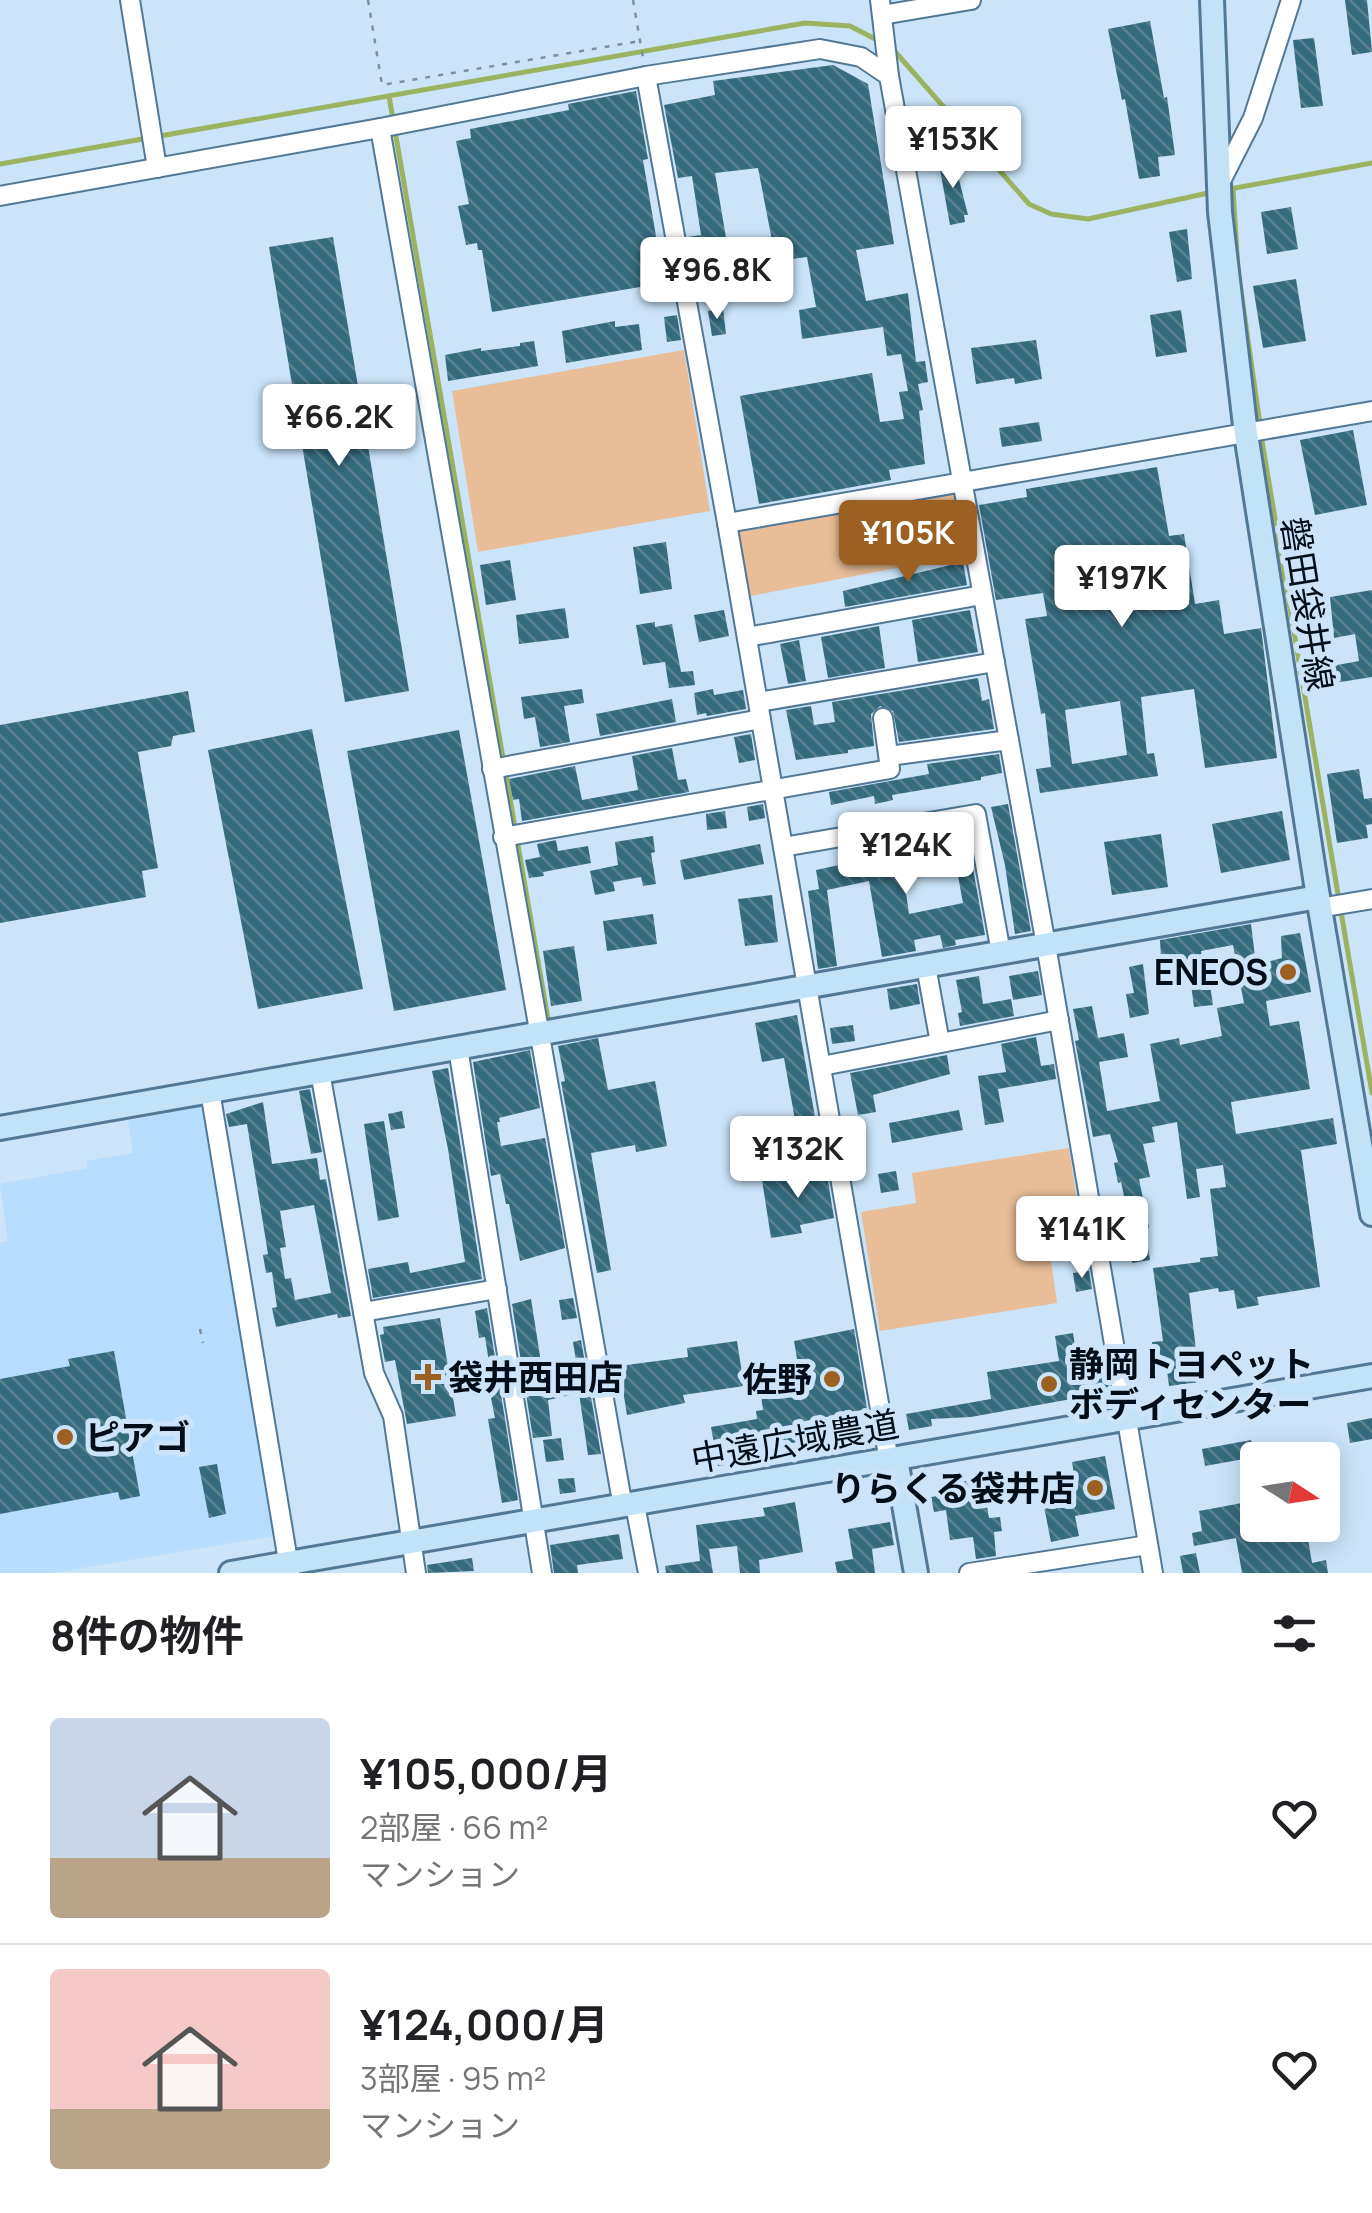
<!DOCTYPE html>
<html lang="ja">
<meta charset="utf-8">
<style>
body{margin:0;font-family:Manrope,"Noto Sans JP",sans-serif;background:#f2f2f2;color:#202124;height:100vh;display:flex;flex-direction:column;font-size:38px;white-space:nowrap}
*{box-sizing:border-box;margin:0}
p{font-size:32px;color:#757577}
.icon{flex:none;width:55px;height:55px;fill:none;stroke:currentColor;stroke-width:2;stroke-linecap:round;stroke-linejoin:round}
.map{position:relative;height:1573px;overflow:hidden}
.sheet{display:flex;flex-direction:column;background:#fff;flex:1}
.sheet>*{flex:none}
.needle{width:65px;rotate:102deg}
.buttons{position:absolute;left:1240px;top:1442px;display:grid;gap:20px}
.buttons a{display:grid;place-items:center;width:100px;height:100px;border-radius:10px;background:#fff;box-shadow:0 5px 25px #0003;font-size:50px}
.price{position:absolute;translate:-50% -85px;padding:0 22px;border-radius:10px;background:#fff;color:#222;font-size:32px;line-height:65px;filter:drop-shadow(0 2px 5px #0008)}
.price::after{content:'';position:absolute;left:50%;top:60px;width:30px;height:22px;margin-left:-15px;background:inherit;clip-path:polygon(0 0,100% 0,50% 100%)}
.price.on{background:#9c6022;color:#fff}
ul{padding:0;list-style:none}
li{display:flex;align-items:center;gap:30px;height:250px;padding:0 50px}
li+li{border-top:2px solid #e0e0e0}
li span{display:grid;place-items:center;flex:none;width:280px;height:200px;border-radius:10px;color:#555}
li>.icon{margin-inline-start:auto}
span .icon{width:120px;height:120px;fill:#fffc;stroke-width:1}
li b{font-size:42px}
h2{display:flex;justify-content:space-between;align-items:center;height:120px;padding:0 50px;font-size:42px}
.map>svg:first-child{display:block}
</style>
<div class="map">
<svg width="1372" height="1573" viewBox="0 0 1372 1573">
<defs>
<pattern id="building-back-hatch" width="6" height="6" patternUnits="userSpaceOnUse" patternTransform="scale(2.5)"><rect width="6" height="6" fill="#346b7e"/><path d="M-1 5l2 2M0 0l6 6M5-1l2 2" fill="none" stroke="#5a8290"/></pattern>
</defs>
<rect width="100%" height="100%" fill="#cbe4f9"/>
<path fill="#b6ddfd" d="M 205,1105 L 280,1535 L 52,1573 L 0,1573 L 0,1243 L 8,1241 L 0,1184 L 87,1168 L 87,1161 L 133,1153 L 128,1121 Z"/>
<g fill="#e8bd98">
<path d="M 684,350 L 710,511 L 478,552 L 452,391 Z"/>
<path d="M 963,489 L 975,553 L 740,598 L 737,531 Z"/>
<path d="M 1069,1148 L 1084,1248 L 1050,1254 L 1057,1303 L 880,1331 L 861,1212 L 916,1203 L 912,1173 Z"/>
</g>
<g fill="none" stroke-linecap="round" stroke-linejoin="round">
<g stroke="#9bb360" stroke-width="5">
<path d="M 891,47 L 1029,204 L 1051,214 L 1088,219 L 1213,192"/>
<path d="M 389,96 L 549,1025"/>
<path d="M 0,164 L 805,23 L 850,26 L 881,42"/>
<path d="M 1233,189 L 1238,270 L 1260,424"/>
<path d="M 1224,190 L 1372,163"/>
<path d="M 1261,435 L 1339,900"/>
<path d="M 1341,912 L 1372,1093"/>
</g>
</g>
<g fill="url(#building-back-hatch)" fill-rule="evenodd">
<path d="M 1345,0 L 1367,0 L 1372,52 L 1352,55 Z"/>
<path d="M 1150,21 L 1164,98 L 1167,97 L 1175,155 L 1158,157 L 1160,176 L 1139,179 L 1125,99 L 1122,100 L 1108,29 Z"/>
<path d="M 1314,38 L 1323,106 L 1301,108 L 1293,40 Z"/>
<path d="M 833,65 L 868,84 L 894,244 L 856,250 L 866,301 L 908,293 L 916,362 L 925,361 L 928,382 L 918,384 L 923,410 L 919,411 L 925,464 L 889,470 L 891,480 L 759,504 L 740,396 L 872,373 L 880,422 L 904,419 L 899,392 L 908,391 L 901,354 L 887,356 L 883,327 L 802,339 L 799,310 L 816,307 L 807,257 L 776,261 L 758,168 L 715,173 L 732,273 L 719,275 L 715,251 L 691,255 L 688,237 L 701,235 L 692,176 L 678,178 L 664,105 L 715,95 L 713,81 Z"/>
<path d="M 636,91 L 648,159 L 643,160 L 664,283 L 492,312 L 482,250 L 478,250 L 477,243 L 466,245 L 458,206 L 469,204 L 456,141 L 471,138 L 470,129 L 569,110 L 568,104 Z"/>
<path d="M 937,137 L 943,154 L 922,158 L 919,143 Z"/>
<path d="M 953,156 L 968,215 L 964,215 L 965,222 L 950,225 L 938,158 Z"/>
<path d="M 1291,207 L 1298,249 L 1267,254 L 1261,212 Z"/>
<path d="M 1187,229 L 1192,279 L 1177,282 L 1169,232 Z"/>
<path d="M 333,237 L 409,691 L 345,702 L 269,247 Z"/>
<path d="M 1296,279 L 1306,341 L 1263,348 L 1253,286 Z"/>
<path d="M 723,309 L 726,334 L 712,336 L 708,311 Z"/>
<path d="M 1181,310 L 1187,352 L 1156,357 L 1150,315 Z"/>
<path d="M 677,315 L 681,340 L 667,342 L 664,317 Z"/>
<path d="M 615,321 L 615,327 L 639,324 L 642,350 L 566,363 L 562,331 Z"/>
<path d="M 1036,340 L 1042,379 L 1015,384 L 1014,378 L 976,384 L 971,348 Z"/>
<path d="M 534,341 L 538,366 L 448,381 L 445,355 L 481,348 L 481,351 L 520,346 L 520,343 Z"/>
<path d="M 1039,422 L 1042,441 L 1002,447 L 999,428 Z"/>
<path d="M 1353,430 L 1367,505 L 1315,515 L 1300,440 Z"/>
<path d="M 1157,467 L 1169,536 L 1184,534 L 1195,604 L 1219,600 L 1224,634 L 1261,628 L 1277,758 L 1205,768 L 1194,689 L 1141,697 L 1147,754 L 1154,753 L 1158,776 L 1040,793 L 1036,769 L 1051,767 L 1045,713 L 1041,714 L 1025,619 L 1047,616 L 1043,593 L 996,600 L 979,505 L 1027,497 L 1026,489 ZM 1120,701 L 1127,755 L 1072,764 L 1065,710 Z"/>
<path d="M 666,542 L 672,589 L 640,594 L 633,547 Z"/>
<path d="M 510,560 L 516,600 L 486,605 L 480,565 Z"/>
<path d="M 963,562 L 967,585 L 845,607 L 843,591 Z"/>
<path d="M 1372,590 L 1372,677 L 1328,684 L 1326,667 L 1359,661 L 1355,634 L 1334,638 L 1330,597 Z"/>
<path d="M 565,608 L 569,638 L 519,644 L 516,615 Z"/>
<path d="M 724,610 L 729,636 L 699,642 L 694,615 Z"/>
<path d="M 970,610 L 978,652 L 918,662 L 912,620 Z"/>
<path d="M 655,622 L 655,627 L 672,624 L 681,672 L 693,671 L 695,685 L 669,688 L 665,662 L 643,665 L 636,625 Z"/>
<path d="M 879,626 L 885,668 L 828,678 L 821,637 Z"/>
<path d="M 799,640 L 806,681 L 788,684 L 780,644 Z"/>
<path d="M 978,678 L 982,701 L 989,699 L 994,729 L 899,742 L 893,711 L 880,706 L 871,714 L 874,746 L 848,750 L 848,753 L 796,760 L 786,710 L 811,706 L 814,725 L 835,722 L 832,702 Z"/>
<path d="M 582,689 L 584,703 L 564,706 L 570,742 L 540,747 L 535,717 L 524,719 L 521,697 Z"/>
<path d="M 713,689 L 714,695 L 743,690 L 746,709 L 707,716 L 706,713 L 697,715 L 694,693 Z"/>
<path d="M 188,691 L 195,732 L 173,736 L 171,746 L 138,752 L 158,868 L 142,871 L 146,897 L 0,923 L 0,725 Z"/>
<path d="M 672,699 L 676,722 L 600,736 L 596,714 Z"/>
<path d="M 312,729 L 363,989 L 258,1009 L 208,750 Z"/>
<path d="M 459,730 L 506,990 L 394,1011 L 347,751 Z"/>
<path d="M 751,734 L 755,760 L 739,763 L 734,737 Z"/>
<path d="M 672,748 L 678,780 L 686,779 L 689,792 L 522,821 L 519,799 L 513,800 L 509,779 L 575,766 L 582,800 L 638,790 L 632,756 Z"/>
<path d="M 999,754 L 1002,773 L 981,777 L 981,780 L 892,795 L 893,800 L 875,804 L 874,796 L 831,805 L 829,792 L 929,774 L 927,764 Z"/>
<path d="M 1359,769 L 1364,799 L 1372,798 L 1372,824 L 1366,825 L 1368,838 L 1337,843 L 1327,774 Z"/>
<path d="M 763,804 L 765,818 L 749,821 L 747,807 Z"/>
<path d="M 1008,804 L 1031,931 L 1015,934 L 1005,865 L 991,807 Z"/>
<path d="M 725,811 L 727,828 L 707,830 L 706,814 Z"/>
<path d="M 1282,811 L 1290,860 L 1221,873 L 1212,824 Z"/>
<path d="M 1161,834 L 1168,887 L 1112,895 L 1104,842 Z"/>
<path d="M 967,835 L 985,935 L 955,940 L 956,945 L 943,948 L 940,935 L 914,940 L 916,951 L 882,957 L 869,881 L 827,890 L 837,966 L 818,969 L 808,891 L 819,889 L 816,870 L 903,851 L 902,844 ZM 956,865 L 963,903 L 909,914 L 903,871 Z"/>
<path d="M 653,836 L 655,852 L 651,853 L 656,884 L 643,886 L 641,877 L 613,882 L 615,891 L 595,895 L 590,871 L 618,865 L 615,842 Z"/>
<path d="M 556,840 L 558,851 L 588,846 L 591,863 L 543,872 L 544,876 L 529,878 L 525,860 L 540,857 L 537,844 Z"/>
<path d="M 760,844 L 764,864 L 684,880 L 680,860 Z"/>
<path d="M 772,895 L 778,942 L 745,946 L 738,899 Z"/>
<path d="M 653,914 L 657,944 L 607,951 L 603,921 Z"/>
<path d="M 1251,924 L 1256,965 L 1282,958 L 1281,936 L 1300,933 L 1311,992 L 1266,1001 L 1270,1026 L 1299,1021 L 1310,1089 L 1231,1102 L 1236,1134 L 1333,1118 L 1337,1144 L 1301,1150 L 1320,1287 L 1257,1297 L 1259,1305 L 1237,1309 L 1234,1290 L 1219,1292 L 1218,1288 L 1189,1293 L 1200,1382 L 1169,1386 L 1165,1356 L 1154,1358 L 1152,1342 L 1163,1341 L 1153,1268 L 1200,1262 L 1200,1258 L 1218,1256 L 1210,1189 L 1226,1187 L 1223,1165 L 1196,1169 L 1200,1197 L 1187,1199 L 1177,1122 L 1152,1127 L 1155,1142 L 1143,1144 L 1150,1177 L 1139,1179 L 1149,1228 L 1145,1229 L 1150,1260 L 1132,1263 L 1127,1210 L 1121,1182 L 1118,1183 L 1114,1163 L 1118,1162 L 1110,1134 L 1093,1137 L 1075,1041 L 1079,1040 L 1073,1009 L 1092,1006 L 1098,1038 L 1124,1033 L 1128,1057 L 1099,1062 L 1107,1111 L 1160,1101 L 1150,1044 L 1179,1038 L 1180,1045 L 1222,1036 L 1217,1008 L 1244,1003 L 1233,945 L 1201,951 L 1206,986 L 1210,985 L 1213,1005 L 1194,1007 L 1190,977 L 1185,978 L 1182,954 L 1161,958 L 1160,940 Z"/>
<path d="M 574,946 L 582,1001 L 551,1006 L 543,951 Z"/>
<path d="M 1143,964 L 1149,1014 L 1130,1018 L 1126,994 L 1134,993 L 1129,967 Z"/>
<path d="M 1038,971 L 1042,995 L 1013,1000 L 1009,976 Z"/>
<path d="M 979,976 L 983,1004 L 1011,999 L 1014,1016 L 960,1026 L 958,1013 L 962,1012 L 956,980 Z"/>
<path d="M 917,984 L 920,1004 L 890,1010 L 887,989 Z"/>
<path d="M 797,1015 L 815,1117 L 795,1120 L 784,1058 L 762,1062 L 755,1023 Z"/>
<path d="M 853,1025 L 855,1041 L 832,1044 L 830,1028 Z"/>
<path d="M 1036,1037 L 1041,1066 L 1054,1064 L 1056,1079 L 998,1089 L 1004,1122 L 985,1125 L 978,1076 L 1006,1072 L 1001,1044 Z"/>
<path d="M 598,1038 L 608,1090 L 655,1081 L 667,1146 L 636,1152 L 635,1145 L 591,1153 L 611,1270 L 597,1273 L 561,1082 L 565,1081 L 558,1046 Z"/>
<path d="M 530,1050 L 540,1108 L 499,1118 L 500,1122 L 497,1122 L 501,1146 L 545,1138 L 565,1248 L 520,1261 L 509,1204 L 506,1204 L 500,1174 L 491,1176 L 473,1062 Z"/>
<path d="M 947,1055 L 950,1074 L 873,1095 L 876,1112 L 858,1115 L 850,1073 Z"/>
<path d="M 448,1068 L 482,1279 L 373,1298 L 368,1269 L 408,1262 L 410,1273 L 465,1262 L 448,1149 L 432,1071 Z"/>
<path d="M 310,1089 L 322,1152 L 311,1154 L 299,1091 Z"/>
<path d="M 263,1102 L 272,1164 L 317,1158 L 320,1180 L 326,1179 L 351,1316 L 338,1318 L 337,1314 L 276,1327 L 272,1308 L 277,1307 L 272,1272 L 266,1273 L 263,1255 L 268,1254 L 247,1124 L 229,1127 L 226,1114 ZM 314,1205 L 331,1293 L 295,1300 L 291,1278 L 285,1279 L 280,1248 L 286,1247 L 280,1211 Z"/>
<path d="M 959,1110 L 963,1130 L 892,1143 L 889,1123 Z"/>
<path d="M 402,1111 L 405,1128 L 391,1130 L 388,1114 Z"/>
<path d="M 384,1121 L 399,1217 L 378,1221 L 364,1124 Z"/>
<path d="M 825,1163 L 834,1218 L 800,1225 L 802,1233 L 771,1238 L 762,1180 L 805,1173 L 804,1167 Z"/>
<path d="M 896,1171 L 899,1190 L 881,1193 L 878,1174 Z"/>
<path d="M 1089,1271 L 1092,1289 L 1076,1292 L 1073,1273 Z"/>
<path d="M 573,1298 L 577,1318 L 562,1320 L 559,1300 Z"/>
<path d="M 531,1299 L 543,1375 L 577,1367 L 573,1342 L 581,1340 L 601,1454 L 588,1455 L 579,1393 L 548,1400 L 552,1436 L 533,1438 L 512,1304 Z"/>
<path d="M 487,1308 L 518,1500 L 502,1503 L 488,1419 L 495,1418 L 484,1363 L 489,1362 L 485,1337 L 479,1338 L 475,1311 Z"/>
<path d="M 440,1318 L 456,1416 L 407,1424 L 395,1360 L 385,1362 L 380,1335 L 384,1334 L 383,1327 Z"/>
<path d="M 854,1329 L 867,1409 L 795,1423 L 798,1442 L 754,1449 L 755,1460 L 718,1466 L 711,1427 L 757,1419 L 756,1411 L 763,1410 L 760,1388 L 801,1383 L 794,1341 Z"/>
<path d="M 1073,1333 L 1077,1358 L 1103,1354 L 1110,1392 L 971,1417 L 931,1419 L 932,1426 L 909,1430 L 906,1414 L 991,1399 L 987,1372 L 1059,1361 L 1055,1336 Z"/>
<path d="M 737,1341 L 744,1386 L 683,1395 L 685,1403 L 627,1415 L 619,1366 L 688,1357 L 687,1348 Z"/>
<path d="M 114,1351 L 140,1496 L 120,1500 L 118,1492 L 0,1514 L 0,1379 L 70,1366 L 68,1359 Z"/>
<path d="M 1372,1418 L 1372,1439 L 1350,1443 L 1347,1423 Z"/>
<path d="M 561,1438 L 564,1460 L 546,1462 L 543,1440 Z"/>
<path d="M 1251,1440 L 1255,1457 L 1205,1466 L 1202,1449 Z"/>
<path d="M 1105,1456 L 1115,1509 L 1075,1516 L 1079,1536 L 1051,1542 L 1039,1481 L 1074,1474 L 1072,1462 Z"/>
<path d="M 217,1464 L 226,1514 L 209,1518 L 199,1467 Z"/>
<path d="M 574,1478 L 576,1492 L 560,1494 L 558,1479 Z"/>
<path d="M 982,1478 L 989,1518 L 1000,1517 L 1002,1531 L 994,1532 L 996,1556 L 976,1559 L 973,1537 L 950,1540 L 946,1510 L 934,1512 L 931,1497 L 943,1495 L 942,1485 Z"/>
<path d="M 1258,1500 L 1258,1525 L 1301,1525 L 1304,1540 L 1308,1539 L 1312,1563 L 1326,1560 L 1328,1573 L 1242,1573 L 1236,1538 L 1194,1546 L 1192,1533 L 1202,1531 L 1199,1511 Z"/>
<path d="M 795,1502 L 803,1552 L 759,1560 L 760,1573 L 740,1573 L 737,1546 L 709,1549 L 713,1573 L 666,1573 L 665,1566 L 700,1561 L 696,1525 L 765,1516 L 763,1508 Z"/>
<path d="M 890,1522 L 894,1545 L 872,1549 L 875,1573 L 837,1573 L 835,1562 L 853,1559 L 848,1529 Z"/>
<path d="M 619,1534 L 623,1559 L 577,1565 L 578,1573 L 554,1573 L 550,1545 Z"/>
<path d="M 1196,1553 L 1200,1573 L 1183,1573 L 1180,1556 Z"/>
<path d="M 472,1558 L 474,1571 L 428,1573 L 427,1565 Z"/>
</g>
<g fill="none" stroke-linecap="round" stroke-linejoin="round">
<defs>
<g id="street">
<path d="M 130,0 L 157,168"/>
<path d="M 880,0 L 889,76 L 1046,945 L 1153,1573"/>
<path d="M 882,15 L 971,0"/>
<path d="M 646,76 L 727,523 L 889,1461"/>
<path d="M 380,128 L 623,1507"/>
<path d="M 1221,181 L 1253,118 L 1291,0"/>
<path d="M 0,196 L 380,128 L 646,76 L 820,49 L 861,57 L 889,76"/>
<path d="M 727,523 L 1372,411"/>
<path d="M 747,637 L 982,595"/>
<path d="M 759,702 L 995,662"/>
<path d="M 889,756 L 1009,740"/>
<path d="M 492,769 L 761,719"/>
<path d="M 503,837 L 890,769 L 883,718"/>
<path d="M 783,847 L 976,814 L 1001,953"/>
<path d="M 1319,908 L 1372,899"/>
<path d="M 926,966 L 940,1043"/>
<path d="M 458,1048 L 542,1573"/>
<path d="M 822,1066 L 1059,1020"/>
<path d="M 320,1072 L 374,1373 L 393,1416 L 416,1573"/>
<path d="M 210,1091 L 290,1573"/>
<path d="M 363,1312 L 497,1289"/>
<path d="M 635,1505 L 648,1573"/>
<path d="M 969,1573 L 1007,1567"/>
<path d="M 1008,1573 L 1007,1567 L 1148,1545"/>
</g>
<g id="secondary">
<path d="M 1212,0 L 1220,212 L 1246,434 L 1318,897 L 1372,1214"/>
<path d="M 0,1128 L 1318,897"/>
<path d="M 896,1459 L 916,1573"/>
<path d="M 231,1573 L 1372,1376"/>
</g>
</defs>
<use href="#street" stroke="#517997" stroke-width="22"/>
<use href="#secondary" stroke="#517997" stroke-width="28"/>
<g stroke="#7c90a1" stroke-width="2.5" stroke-dasharray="5 8" stroke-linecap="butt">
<path d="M 368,0 L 382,85 L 640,41"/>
<path d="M 633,0 L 643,58"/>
<path d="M 200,1329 L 203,1343"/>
</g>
<use href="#street" stroke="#fff" stroke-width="18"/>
<use href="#secondary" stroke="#c2e2f7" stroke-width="22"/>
</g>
<g fill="#9c6022" stroke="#cbe4f9" stroke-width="4">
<circle cx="1288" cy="972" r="10"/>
<path d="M423 1362h10v10h10v10h-10v10h-10v-10h-10v-10h10z"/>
<circle cx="832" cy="1379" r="10"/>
<circle cx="1049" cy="1384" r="10"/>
<circle cx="65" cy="1437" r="10"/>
<circle cx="1095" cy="1488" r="10"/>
</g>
<g text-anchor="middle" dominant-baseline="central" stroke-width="10" stroke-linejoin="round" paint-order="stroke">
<g font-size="35" fill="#010d18" stroke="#cbe4f9">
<text transform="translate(1308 604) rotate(81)">磐田袋井線</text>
<text transform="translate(795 1441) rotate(-10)">中遠広域農道</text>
</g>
<g font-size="35" font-weight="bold" fill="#010d18" stroke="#cbe4f9" text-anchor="end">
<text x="1268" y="972">ENEOS</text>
<text x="1069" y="1364" text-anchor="start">静岡トヨペット<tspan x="1069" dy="40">ボディセンター</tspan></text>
<text x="448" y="1377" text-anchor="start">袋井西田店</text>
<text x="812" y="1379">佐野</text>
<text x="85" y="1437" text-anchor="start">ピアゴ</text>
<text x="1075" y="1488">りらくる袋井店</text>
</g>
</g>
</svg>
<div class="buttons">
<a><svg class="needle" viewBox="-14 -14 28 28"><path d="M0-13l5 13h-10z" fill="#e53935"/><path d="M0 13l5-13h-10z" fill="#757577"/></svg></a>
</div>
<b class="price" style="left:953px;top:191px">¥153K</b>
<b class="price" style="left:717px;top:322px">¥96.8K</b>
<b class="price" style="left:339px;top:469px">¥66.2K</b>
<b class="price on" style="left:908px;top:585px">¥105K</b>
<b class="price" style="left:1122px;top:630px">¥197K</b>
<b class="price" style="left:906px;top:897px">¥124K</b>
<b class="price" style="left:798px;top:1201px">¥132K</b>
<b class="price" style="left:1082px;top:1281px">¥141K</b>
</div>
<section class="sheet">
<h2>8件の物件<svg class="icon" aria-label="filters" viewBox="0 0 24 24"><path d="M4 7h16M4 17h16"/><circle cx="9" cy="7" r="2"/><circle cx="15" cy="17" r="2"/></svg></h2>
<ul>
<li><span style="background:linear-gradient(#c9d6e8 70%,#b9a48a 0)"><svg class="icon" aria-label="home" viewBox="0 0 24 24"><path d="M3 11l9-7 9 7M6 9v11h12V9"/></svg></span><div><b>¥105,000/月</b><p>2部屋 · 66 m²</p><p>マンション</p></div><svg class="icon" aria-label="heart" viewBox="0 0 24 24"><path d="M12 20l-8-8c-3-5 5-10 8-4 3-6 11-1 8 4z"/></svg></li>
<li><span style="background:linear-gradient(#f6c9c9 70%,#b9a48a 0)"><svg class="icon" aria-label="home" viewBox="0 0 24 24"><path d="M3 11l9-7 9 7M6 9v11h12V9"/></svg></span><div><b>¥124,000/月</b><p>3部屋 · 95 m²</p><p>マンション</p></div><svg class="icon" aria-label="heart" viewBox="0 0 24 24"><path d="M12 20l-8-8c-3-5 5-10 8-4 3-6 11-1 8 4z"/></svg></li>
</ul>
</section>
